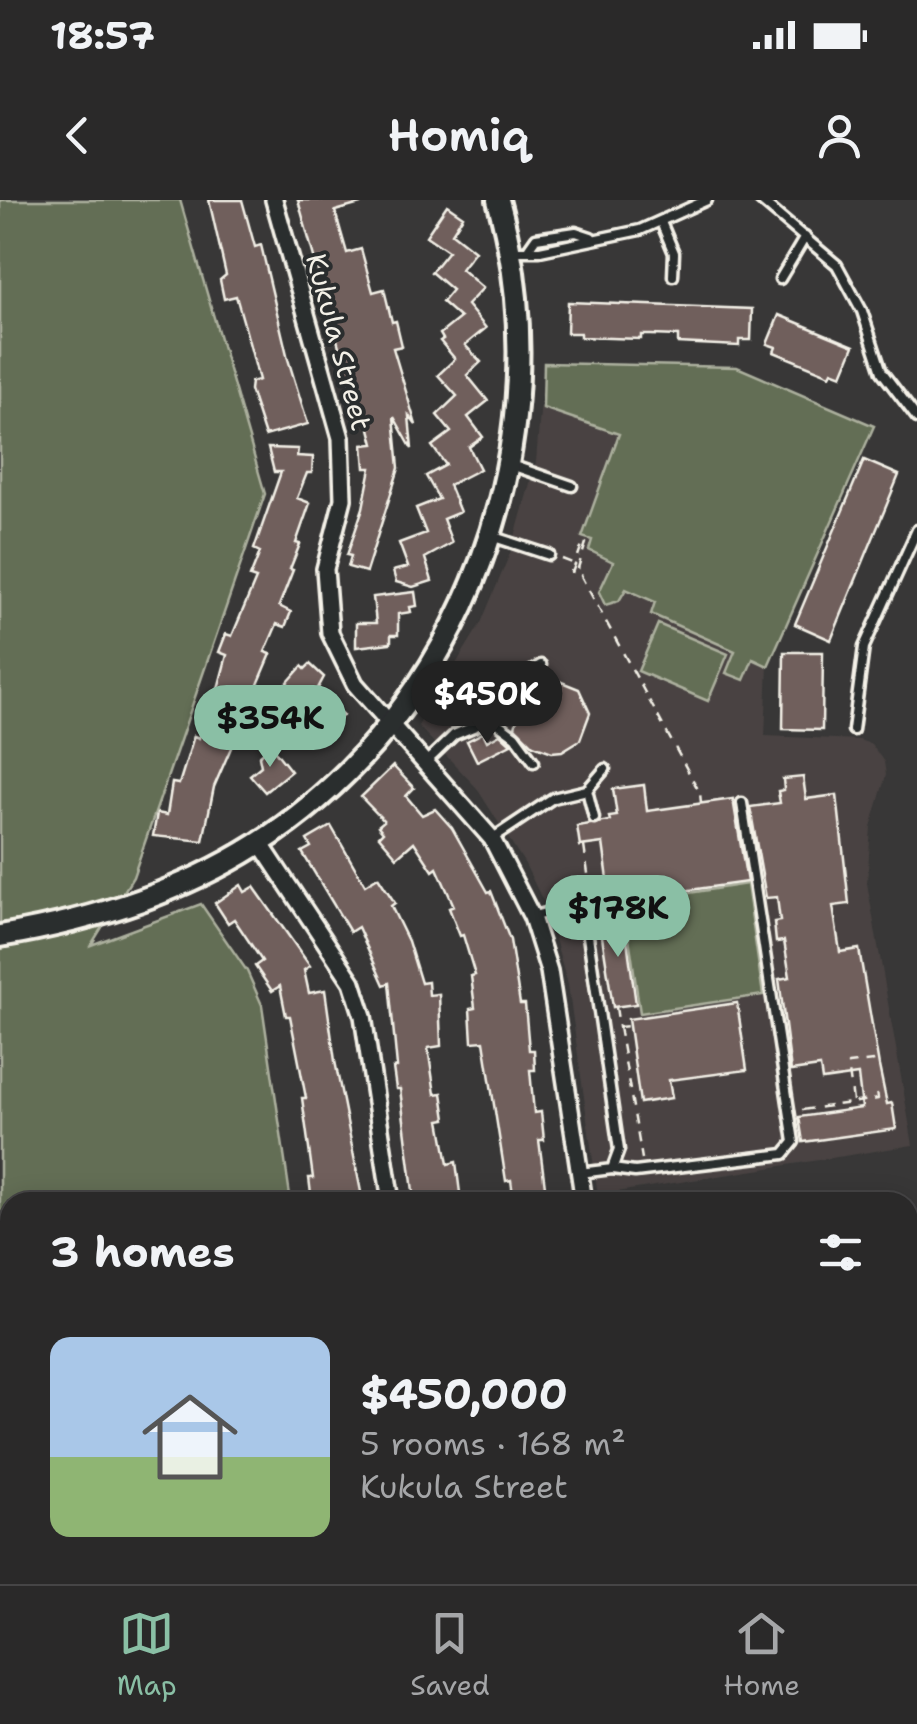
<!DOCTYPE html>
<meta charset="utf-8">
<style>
body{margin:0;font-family:"Shantell Sans",sans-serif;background:#323131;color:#f1f3f6;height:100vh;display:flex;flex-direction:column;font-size:38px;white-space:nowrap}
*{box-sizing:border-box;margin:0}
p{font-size:32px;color:#a5a6a8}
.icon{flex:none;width:55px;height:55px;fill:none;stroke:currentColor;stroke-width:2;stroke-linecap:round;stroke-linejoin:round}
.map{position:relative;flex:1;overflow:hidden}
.details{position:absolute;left:0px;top:992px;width:918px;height:392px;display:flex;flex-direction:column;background:#2a2929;border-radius:30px 30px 0 0;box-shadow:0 5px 25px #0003,0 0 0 2px #464546}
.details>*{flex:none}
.price{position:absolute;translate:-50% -85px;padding:0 22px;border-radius:35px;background:#8abfa5;color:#111;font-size:32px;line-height:65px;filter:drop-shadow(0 2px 5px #0008)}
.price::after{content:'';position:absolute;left:50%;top:60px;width:30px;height:22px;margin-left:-15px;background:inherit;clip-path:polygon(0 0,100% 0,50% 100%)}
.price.current{background:#222;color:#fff}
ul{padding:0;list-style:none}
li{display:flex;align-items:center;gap:30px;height:250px;padding:0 50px}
li span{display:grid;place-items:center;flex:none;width:280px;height:200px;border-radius:20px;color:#555}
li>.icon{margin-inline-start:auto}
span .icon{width:120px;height:120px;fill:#fffc;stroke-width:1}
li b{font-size:42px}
h2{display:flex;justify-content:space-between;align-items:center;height:120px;padding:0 50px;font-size:42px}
.status{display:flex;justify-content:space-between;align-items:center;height:70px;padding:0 50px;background:#2a2929;direction:ltr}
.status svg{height:28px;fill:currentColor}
header{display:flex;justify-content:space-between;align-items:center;height:130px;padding:0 50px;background:#2a2929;font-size:45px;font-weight:600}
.tabs{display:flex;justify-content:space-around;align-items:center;height:140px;border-top:2px solid #464546;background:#2a2929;font-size:28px;color:#a5a6a8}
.tabs a{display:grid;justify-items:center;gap:5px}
.tabs .current{color:#8abfa5}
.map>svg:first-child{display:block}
</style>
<div class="status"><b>18:57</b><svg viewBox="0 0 49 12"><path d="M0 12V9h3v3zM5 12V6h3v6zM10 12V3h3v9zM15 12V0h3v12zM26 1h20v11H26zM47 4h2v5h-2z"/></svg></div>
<header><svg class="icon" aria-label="back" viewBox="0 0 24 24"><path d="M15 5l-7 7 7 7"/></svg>Homiq<svg class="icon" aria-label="person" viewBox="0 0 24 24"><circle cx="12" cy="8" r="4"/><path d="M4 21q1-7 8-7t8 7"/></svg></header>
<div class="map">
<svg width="917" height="1384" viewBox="0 0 917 1384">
<rect width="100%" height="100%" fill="#383737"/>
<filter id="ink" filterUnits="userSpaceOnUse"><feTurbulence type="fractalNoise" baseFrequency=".01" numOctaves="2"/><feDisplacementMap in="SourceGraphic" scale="20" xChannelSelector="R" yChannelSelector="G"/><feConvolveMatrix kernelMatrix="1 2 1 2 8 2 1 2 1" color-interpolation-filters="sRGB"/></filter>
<g filter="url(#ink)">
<path fill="#494342" d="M 544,163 L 737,167 L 874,226 L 768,465 L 765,536 L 859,540 L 871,544 L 884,562 L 886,575 L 871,627 L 867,683 L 913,945 L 598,995 L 568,785 L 546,707 L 525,664 L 476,587 L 418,526 L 481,423 L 511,351 L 536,262 Z"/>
<g fill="#646e55" stroke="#acb09e" stroke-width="2.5">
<path d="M 0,0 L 180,0 L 265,294 L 133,677 L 91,745 L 201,704 L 247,771 L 262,805 L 291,1002 L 10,1002 L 10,1172 L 0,1111 Z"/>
<path d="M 544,163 L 737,167 L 874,226 L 768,466 L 753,459 L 744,480 L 726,473 L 735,451 L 651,414 L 655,402 L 626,389 L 619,401 L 605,405 L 599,392 L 613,362 L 589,350 L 592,340 L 582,337 L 619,234 L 543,208 Z"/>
<path d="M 658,424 L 728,454 L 708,501 L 638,471 Z"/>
<path d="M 747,684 L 763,795 L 640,813 L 624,703 Z"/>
<path d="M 66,1375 L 401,1375 L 408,1384 L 51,1384 Z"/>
</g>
<g fill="#705e5c" stroke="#f4f1e8" stroke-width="2.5">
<path d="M 209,0 L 242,0 L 255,47 L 261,45 L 288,159 L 308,224 L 265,236 L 250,190 L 251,182 L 259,180 L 246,131 L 236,96 L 224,99 L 220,80 L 226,75 Z"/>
<path d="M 298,0 L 359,0 L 360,4 L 335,11 L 347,53 L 361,49 L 373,92 L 384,89 L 392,122 L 396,121 L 402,146 L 393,148 L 416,225 L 409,216 L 412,249 L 394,217 L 399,268 L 366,372 L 348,367 L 351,356 L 347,355 L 363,308 L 371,268 L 365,268 L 363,245 L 374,244 L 367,217 L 359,218 Z"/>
<path d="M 447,5 L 463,16 L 452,33 L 475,51 L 461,69 L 483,88 L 467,105 L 486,128 L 465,145 L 481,162 L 467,175 L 488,201 L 468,217 L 483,237 L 469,247 L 480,269 L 449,285 L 460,312 L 443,319 L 452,343 L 425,358 L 432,381 L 413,387 L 396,382 L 393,371 L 408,367 L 399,343 L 426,333 L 416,308 L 439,299 L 426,276 L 446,265 L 432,246 L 451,232 L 437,215 L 457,196 L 438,175 L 455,159 L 440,141 L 443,139 L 440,134 L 460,118 L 442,102 L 452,90 L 431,72 L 448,51 L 426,36 Z"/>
<path d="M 568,102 L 752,109 L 751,140 L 739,140 L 739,146 L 678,143 L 678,136 L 651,135 L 641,135 L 641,139 L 580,137 L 580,133 L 567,133 Z"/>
<path d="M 779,115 L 854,146 L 842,175 L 832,171 L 830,175 L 774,152 L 776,147 L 767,144 Z"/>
<path d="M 268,248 L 298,249 L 297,256 L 313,257 L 312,273 L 307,273 L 297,298 L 310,303 L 296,343 L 300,344 L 290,369 L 293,370 L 279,406 L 291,412 L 285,427 L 277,424 L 265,452 L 271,454 L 254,494 L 244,490 L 234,516 L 243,520 L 214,587 L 203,641 L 153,636 L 157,613 L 167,615 L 172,583 L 179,584 L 194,536 L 199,538 L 219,485 L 227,455 L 219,452 L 226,434 L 232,436 L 256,379 L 250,377 L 260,352 L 254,349 L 281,272 L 274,272 Z"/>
<path d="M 864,260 L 899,275 L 831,440 L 795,424 Z"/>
<path d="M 415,392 L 417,406 L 410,407 L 411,412 L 398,414 L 398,435 L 391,435 L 391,443 L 356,447 L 356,423 L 376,423 L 373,397 Z"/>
<path d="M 784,452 L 823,452 L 822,530 L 783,529 Z"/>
<path d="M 310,464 L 324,477 L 316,492 L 343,515 L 318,543 L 274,498 L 302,466 L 305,469 Z"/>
<path d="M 554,479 L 579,489 L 590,513 L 580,540 L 562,551 L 552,552 L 533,545 L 515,527 L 523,495 L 537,483 Z"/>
<path d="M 483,533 L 487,541 L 500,534 L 511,544 L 477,561 L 467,541 Z"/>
<path d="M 271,546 L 291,571 L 265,592 L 250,575 L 261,566 L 259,556 Z"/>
<path d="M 393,566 L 414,588 L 406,596 L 422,615 L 435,609 L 452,628 L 488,692 L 491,691 L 510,740 L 520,804 L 525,804 L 529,850 L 534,850 L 535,870 L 530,870 L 534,913 L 541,912 L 544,940 L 539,940 L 547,1002 L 514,1002 L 511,980 L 506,981 L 484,841 L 472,842 L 470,809 L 475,808 L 471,776 L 475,775 L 463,735 L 460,736 L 449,708 L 454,706 L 437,668 L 433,671 L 414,642 L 397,657 L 379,636 L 383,632 L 378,626 L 384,621 L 361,597 Z"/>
<path d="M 803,577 L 806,599 L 837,595 L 849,704 L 833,706 L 840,752 L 859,749 L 879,866 L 887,904 L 892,903 L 896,929 L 803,942 L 799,917 L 862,908 L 858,875 L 822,880 L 820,867 L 791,871 L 779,779 L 790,777 L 784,741 L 776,742 L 774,722 L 780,721 L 777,697 L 766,698 L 750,607 L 780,603 L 778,591 L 784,590 L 783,579 Z"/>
<path d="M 644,585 L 647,611 L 733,599 L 747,682 L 611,701 L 603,643 L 580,646 L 577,626 L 610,621 L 609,617 L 617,616 L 613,589 Z"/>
<path d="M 331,626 L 365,685 L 378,677 L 395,703 L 391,706 L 408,741 L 421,783 L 428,782 L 429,795 L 439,794 L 441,846 L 428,848 L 435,894 L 442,893 L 446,919 L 440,920 L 448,964 L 456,962 L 460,993 L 414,999 L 400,889 L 396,889 L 393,868 L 397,867 L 389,783 L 384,785 L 358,727 L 350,732 L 302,652 L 311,647 L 307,640 Z"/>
<path d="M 241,685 L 245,692 L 254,687 L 310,766 L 304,770 L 309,793 L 325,790 L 335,861 L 363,1002 L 312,1002 L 309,978 L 313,978 L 302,898 L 306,898 L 290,816 L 286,816 L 280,786 L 272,791 L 255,766 L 262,761 L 234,719 L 228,723 L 215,703 Z"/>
<path d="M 623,712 L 636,804 L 613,807 L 599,717 Z"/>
<path d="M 737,803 L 747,870 L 669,880 L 672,898 L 640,903 L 628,819 Z"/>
</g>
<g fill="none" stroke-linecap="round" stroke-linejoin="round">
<defs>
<g id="service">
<path d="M 760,0 L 837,65 L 862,111 L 882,172 L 917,218"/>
<path d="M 661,22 L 674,53 L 673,76"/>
<path d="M 529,48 L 536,38 L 576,32 L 591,37"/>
<path d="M 511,51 L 540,51 L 640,30 L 707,0"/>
<path d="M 780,79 L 805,37"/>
<path d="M 511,265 L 572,286"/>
<path d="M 491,336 L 549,355"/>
<path d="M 492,519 L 515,536 L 534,562"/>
<path d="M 853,530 L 864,447 L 917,330"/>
<path d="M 426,562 L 454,535 L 492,519 L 500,511 L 511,484 L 541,465"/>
<path d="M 587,590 L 594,618"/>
<path d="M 493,638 L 553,598 L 587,590 L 605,569"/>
<path d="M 532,717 C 554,709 574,707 587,729 L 619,950 L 612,969 L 580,973"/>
<path d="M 612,969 L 635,972 L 784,954 L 794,942 L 742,603"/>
<path d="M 908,1208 L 917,1206"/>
</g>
<g id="minor">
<path d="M 274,0 L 341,238 L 343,299 L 325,369 L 330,433 L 355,484 L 492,639 L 532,717 L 549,771 L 584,1002"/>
<path d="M 260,643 L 352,782 L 363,816 L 391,1002"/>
<path d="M 523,1375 L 535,1384"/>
<path d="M 2,1384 L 19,1375"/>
<path d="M 645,1384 L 648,1375"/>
<path d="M 854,1384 L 857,1375"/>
</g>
<g id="tertiary">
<path d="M 0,736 C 89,721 180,693 256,645 C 467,511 564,238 498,0"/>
<path d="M 0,1243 L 10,1269"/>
<path d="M 0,1328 L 10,1346"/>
<path d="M 34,1375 L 63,1384"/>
</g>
</defs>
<use href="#service" stroke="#f4f1e8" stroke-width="15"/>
<use href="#minor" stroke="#f4f1e8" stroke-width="22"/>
<use href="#tertiary" stroke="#f4f1e8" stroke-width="28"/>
<g stroke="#f4f1e8" stroke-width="2.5" stroke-dasharray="10 8" stroke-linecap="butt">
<path d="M 562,359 L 572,363 L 571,373"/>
<path d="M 572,373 L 583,342 L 586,343 L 578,368 L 583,370 L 581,376 L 700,593 L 701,603"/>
<path d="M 584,646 L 593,708 L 602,716"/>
<path d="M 567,697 L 592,707"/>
<path d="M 616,807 L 619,827 L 629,826"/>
<path d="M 619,827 L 642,959"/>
<path d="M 853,901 L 848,864 L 873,861 L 874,866"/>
<path d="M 802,910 L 878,899 L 877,890"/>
</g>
<use href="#service" stroke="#2a2d2e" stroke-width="8"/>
<use href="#minor" stroke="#2a2d2e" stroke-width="15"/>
<use href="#tertiary" stroke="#2a2d2e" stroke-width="20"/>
</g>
</g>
<g text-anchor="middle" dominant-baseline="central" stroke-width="8" stroke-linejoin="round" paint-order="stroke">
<g font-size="28" fill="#f4f1e8" stroke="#2a2d2e">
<text transform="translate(339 142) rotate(75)">Kukula Street</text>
</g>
</g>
</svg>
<b class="price current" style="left:487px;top:546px">$450K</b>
<b class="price" style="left:270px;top:570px">$354K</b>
<b class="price" style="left:618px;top:760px">$178K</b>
<section class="details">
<h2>3 homes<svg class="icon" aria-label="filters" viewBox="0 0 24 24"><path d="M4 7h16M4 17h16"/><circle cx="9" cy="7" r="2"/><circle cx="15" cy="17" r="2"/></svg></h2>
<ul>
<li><span style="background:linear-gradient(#a9c7e8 60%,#8fb573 0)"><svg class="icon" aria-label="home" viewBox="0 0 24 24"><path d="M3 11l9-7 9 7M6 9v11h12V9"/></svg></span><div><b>$450,000</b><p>5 rooms · 168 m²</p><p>Kukula Street</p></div></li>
</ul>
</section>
</div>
<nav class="tabs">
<a class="current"><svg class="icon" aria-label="map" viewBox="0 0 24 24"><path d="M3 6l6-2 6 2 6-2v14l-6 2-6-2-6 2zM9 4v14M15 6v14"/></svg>Map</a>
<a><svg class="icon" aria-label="saved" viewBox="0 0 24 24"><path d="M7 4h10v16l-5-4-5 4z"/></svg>Saved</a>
<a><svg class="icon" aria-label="home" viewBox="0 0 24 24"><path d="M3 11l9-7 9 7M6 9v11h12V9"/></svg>Home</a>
</nav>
